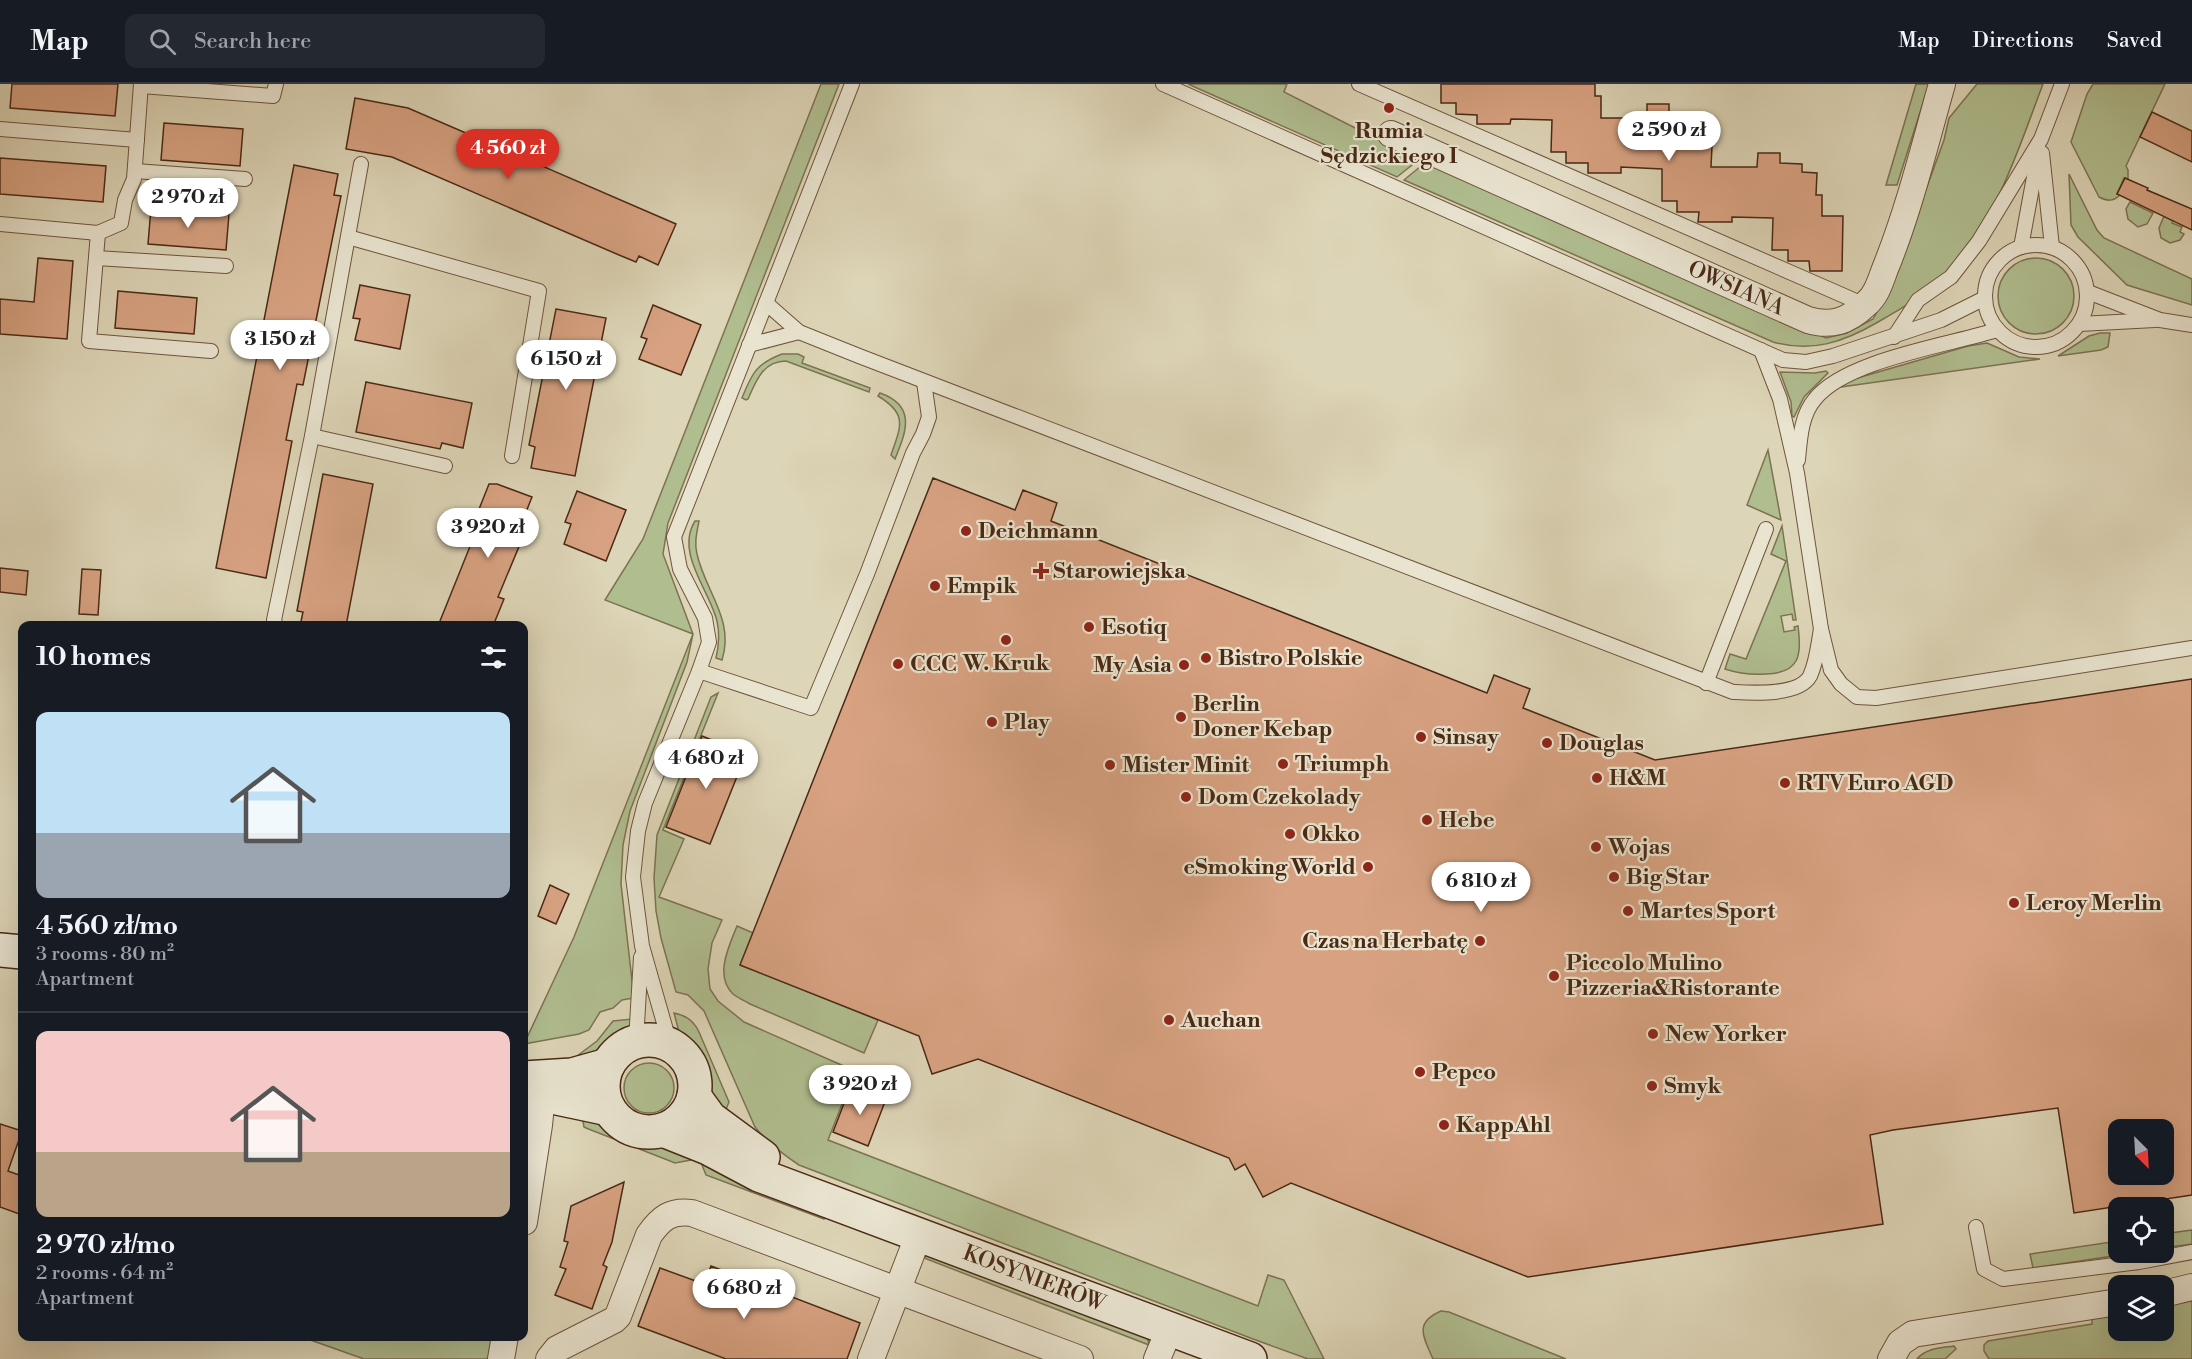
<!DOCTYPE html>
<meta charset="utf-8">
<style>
body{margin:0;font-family:"Libre Bodoni",serif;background:#242831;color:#f1f3f6;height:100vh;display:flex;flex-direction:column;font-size:22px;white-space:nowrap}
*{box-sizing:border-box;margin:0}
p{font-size:20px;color:#9ea1a6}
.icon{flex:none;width:33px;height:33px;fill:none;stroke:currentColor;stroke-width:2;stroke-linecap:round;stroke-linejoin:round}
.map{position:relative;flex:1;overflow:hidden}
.panel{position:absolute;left:18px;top:537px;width:510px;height:720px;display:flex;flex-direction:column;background:#171b24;border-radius:12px;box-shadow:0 6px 24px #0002}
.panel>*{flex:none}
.needle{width:39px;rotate:156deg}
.fabs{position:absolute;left:2108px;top:1035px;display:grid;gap:12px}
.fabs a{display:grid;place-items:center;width:66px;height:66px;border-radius:12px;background:#171b24;box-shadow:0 6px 24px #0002;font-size:30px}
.price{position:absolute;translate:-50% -51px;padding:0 14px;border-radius:21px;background:#fff;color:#222;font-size:20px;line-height:39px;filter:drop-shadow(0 2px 3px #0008)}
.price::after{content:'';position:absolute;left:50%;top:36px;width:18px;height:14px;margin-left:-9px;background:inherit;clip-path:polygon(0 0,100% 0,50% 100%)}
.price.current{background:#d93025;color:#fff}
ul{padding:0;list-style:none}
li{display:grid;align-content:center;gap:12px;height:318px;padding:0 18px}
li+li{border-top:2px solid #363941}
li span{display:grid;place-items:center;height:186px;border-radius:12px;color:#555}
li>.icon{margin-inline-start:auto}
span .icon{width:108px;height:108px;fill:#fffc;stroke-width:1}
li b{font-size:26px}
h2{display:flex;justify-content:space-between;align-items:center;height:72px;padding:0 18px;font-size:26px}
header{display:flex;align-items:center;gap:36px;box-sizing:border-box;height:84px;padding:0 30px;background:#171b24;border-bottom:2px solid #363941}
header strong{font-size:28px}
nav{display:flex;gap:33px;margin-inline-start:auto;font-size:21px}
.search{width:420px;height:54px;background:#242831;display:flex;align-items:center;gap:15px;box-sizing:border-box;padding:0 21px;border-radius:12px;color:#9ea1a6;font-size:22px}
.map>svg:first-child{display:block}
</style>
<header>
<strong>Map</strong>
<div class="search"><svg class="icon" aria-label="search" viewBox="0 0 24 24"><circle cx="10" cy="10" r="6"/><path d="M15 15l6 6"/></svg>Search here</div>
<nav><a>Map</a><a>Directions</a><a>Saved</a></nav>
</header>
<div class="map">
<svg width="2192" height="1275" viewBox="0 0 2192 1275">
<rect width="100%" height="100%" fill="#ddd5b7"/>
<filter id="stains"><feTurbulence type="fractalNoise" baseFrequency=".00333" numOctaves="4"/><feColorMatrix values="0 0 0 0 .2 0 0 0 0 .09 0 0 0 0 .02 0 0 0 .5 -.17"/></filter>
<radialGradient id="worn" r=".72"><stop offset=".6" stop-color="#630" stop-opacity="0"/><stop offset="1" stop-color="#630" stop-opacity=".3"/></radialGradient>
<g fill="#b0bd8f" stroke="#7d7352" stroke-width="1.5">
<path d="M 821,0 L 839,0 L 668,439 L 663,470 L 693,550 L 687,578 L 630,727 L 623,761 L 621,800 L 634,914 L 622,916 L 613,924 L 600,928 L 589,946 L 579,950 L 524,960 L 574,853 L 693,550 L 605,516 L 643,455 Z"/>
<path d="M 1188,0 L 1287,0 L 1284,8 L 1373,53 L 1421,74 L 1397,93 Z"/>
<path d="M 1916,0 L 1929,0 L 1897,101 L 1886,101 Z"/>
<path d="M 1977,0 L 2043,0 C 2017,68 1994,147 1938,197 C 1920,214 1899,226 1878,238 C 1844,258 1812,269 1773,258 L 1404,96 L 1427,77 L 1826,254 L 1847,249 L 1873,235 L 1889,207 L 1944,56 L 1949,34 Z"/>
<path d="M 2093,0 L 2165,0 L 2126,82 L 2128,86 L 2128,95 L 2124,94 L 2117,110 L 2120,111 C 2113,118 2107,117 2099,113 L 2071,58 L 2087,10 Z"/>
<path d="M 2069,90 L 2097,146 L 2104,154 L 2192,195 L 2192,221 L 2127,201 L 2078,153 L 2071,141 Z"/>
<path d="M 2130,118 L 2153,129 L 2147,140 L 2138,143 L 2128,135 L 2126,125 Z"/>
<path d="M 2164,132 L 2173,136 L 2172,139 L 2182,143 L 2180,148 L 2184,150 L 2180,156 L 2170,159 L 2161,154 L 2159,144 Z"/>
<circle cx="2036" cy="212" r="38"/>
<path d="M 2100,249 L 2110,249 L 2108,263 L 2101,266 L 2058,272 L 2089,252 Z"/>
<path d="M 1987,259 L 2019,273 L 2040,275 L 1834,304 L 1854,295 L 1968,262 Z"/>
<path d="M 782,270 L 798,270 L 804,273 L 802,279 L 870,304 L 869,308 L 786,277 C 763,277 756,297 748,315 L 746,316 L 742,314 C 752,289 756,280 782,270 Z"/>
<path d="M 1826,287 L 1828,289 L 1804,313 L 1794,333 L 1792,332 L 1791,318 L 1780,288 L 1815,289 Z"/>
<path d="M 880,309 C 917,322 906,348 895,375 L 891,371 C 901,342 908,330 878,312 Z"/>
<path d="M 1768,366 L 1781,436 L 1747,421 Z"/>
<path d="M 695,437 L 699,437 C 697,448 694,459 697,470 C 705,507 735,536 722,576 L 716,574 C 719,561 720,550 717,537 C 710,507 675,469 695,437 Z"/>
<path d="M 1782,442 L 1796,536 L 1793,536 L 1792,530 L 1781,532 L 1784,548 L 1795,546 L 1794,543 L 1798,542 C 1802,571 1800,589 1766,590 C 1751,591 1740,590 1725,585 L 1730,570 L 1746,575 L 1786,477 L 1771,470 Z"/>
<path d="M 718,609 L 663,746 L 684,755 L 659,813 L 722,836 L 712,859 L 708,885 L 710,905 L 718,917 L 744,938 L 855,987 L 828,1056 L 1258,1222 L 1268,1191 L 1284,1196 L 1324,1275 L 1308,1275 L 1253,1255 L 799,1081 C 782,1070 768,1059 755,1043 L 704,927 L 688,911 L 676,908 L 661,854 L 656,827 L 654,794 L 657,751 L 711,613 Z"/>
<path d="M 737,842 L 753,849 L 740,881 L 878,936 L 864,969 L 750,920 C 745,917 738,914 733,910 C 714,892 729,862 737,842 Z"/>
<path d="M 674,929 C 686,931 694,937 699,948 L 729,1018 L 722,1035 L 707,1009 L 698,977 L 682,959 Z"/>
<path d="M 632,935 L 626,954 L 608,967 L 578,983 L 577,972 L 597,957 L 613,937 Z"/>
<circle cx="649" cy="1004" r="25"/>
<path d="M 581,1026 L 604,1036 L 624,1053 L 635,1057 L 660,1057 L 696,1069 L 691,1076 L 675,1079 L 586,1044 L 584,1043 Z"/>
<path d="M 708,1074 L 828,1127 L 824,1135 L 706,1091 L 702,1081 Z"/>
<path d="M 2192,1146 L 2192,1160 L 2163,1164 L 2163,1150 Z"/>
<path d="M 2118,1157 L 2118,1168 L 2133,1169 L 2033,1184 L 2030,1170 Z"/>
<path d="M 928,1170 L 1147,1251 L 1149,1261 L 924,1174 Z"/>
<path d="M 2192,1215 L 2192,1275 L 1989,1275 L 1984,1267 L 1984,1261 L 1988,1257 L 2092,1240 L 2092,1234 L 2118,1230 L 2118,1246 L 2163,1246 L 2163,1223 Z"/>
<path d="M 1441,1227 L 1449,1228 L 1566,1275 L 1433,1275 C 1424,1254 1413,1239 1441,1227 Z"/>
<path d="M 302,1253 L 497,1253 L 494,1275 L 364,1275 Z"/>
<path d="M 1954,1262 L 1956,1265 L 1945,1275 L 1917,1275 C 1926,1264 1941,1264 1954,1262 Z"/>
</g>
<g fill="#d8a282" stroke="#4a2915" stroke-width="1.5" fill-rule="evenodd">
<path d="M 12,0 L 118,0 L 115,32 L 10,24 Z"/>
<path d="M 1441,0 L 1595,0 L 1595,12 L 1601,12 L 1601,34 L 1647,34 L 1647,20 L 1669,20 L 1669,30 L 1691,31 L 1691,39 L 1706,39 L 1706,62 L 1712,62 L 1711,83 L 1757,83 L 1758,69 L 1780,69 L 1780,79 L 1802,80 L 1802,88 L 1817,89 L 1816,111 L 1822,111 L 1822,132 L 1843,132 L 1842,187 L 1810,187 L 1809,177 L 1788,177 L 1788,166 L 1772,166 L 1773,134 L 1732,133 L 1732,138 L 1698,138 L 1699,128 L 1677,128 L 1677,117 L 1662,117 L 1662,85 L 1621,83 L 1621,89 L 1588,89 L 1588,79 L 1566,79 L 1566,68 L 1551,68 L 1552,36 L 1511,35 L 1510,40 L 1477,40 L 1477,31 L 1456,30 L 1456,19 L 1441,19 Z"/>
<path d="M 355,14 L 408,24 L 676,140 L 658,181 L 639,172 L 636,178 L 619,171 L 392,73 L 346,65 Z"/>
<path d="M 2152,28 L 2192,47 L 2192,78 L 2140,53 Z"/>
<path d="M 164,39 L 243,45 L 240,82 L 161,76 Z"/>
<path d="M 0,74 L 106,82 L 103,118 L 0,110 Z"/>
<path d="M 294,81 L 338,90 L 334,111 L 341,112 L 303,301 L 297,300 L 286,356 L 292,357 L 266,494 L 216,484 Z"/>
<path d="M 2125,94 L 2148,104 L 2147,106 L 2192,125 L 2192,146 L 2117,110 Z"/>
<path d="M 151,124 L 229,130 L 226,166 L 148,160 Z"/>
<path d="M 38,174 L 73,177 L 67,255 L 0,250 L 0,215 L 34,218 Z"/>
<path d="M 360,201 L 410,211 L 400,265 L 355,256 L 360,235 L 353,234 Z"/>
<path d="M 118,207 L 197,214 L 194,250 L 115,244 Z"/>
<path d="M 653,221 L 701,241 L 681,291 L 639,275 L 647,255 L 641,253 Z"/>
<path d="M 556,225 L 606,234 L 575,392 L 531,384 L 535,363 L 529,361 Z"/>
<path d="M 366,298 L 472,319 L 463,364 L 442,359 L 440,365 L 356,348 Z"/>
<path d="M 323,390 L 373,400 L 346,542 L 300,542 L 303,528 L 297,527 Z"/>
<path d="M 933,394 L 1015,426 L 1023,406 L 1057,419 L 1051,437 L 1487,609 L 1494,591 L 1530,605 L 1523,624 L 1655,676 L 2192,595 L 2192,1111 L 2074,1129 L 2058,1024 L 1893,1046 L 1870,1051 L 1883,1140 L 1528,1193 L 1291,1099 L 1263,1113 L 1245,1080 L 1235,1086 L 1229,1074 L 978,975 L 932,990 L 919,952 L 740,881 ZM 2118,1046 L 2163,1046 L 2163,1090 L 2118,1090 Z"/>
<path d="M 489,400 L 497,400 L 532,413 L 524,433 L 530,436 L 498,513 L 504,515 L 493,542 L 438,542 L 475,450 L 470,448 Z"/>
<path d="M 577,407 L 626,426 L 606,477 L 564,460 L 571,440 L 565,438 Z"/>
<path d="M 0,484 L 28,487 L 26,511 L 0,508 Z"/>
<path d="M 82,485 L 101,486 L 98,531 L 79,530 Z"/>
<path d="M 702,652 L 746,670 L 710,760 L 666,743 Z"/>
<path d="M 550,801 L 569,810 L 556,840 L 538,832 Z"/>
<path d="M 851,1001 L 886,1015 L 868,1062 L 833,1048 Z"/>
<path d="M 0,1040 L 22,1047 L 8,1087 L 22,1092 L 22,1131 L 0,1123 Z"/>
<path d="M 624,1098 L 612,1158 L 603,1181 L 607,1183 L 592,1225 L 555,1211 L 566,1185 L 560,1183 L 568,1158 L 564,1157 L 571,1122 Z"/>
<path d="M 711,1182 L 860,1239 L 847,1275 L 726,1275 L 638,1242 L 660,1184 L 704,1200 Z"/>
</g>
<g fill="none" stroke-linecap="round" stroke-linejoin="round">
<defs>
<g id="lane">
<path d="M 1163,0 L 1783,276 L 1806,278 L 1833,272 L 1941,236 L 1985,214"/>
<path d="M 1359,0 L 1865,221"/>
<path d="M 141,2 L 273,12 L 276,0"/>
<path d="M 0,45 L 137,56"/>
<path d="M 2042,69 L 2052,163"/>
<path d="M 135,87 L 245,95"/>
<path d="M 0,140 L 98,149 L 121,139 L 125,116 L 134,95 L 141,0"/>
<path d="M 98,149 L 89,257 L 211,267"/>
<path d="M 348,153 L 539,207 L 512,372"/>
<circle cx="2036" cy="212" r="51"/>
<path d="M 2021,163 L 2039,66"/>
<path d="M 96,174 L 226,182"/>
<path d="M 2088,208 L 2160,236 L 2192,241"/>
<path d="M 766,219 L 799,248 L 859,272 L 1733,608 C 1753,609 1799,612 1810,592 C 1817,577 1818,561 1821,545"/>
<path d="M 2079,240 L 2155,236"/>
<path d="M 1894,253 L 1918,216 L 1951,193 L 1979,157 L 2041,55 L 2062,0"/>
<path d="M 749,261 L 799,248"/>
<path d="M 1761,266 L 1780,315 L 1797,389 L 1821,545 L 1831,586 L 1841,600 L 1857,613 L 1876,614 L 2192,564"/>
<path d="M 312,352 L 445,382"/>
<path d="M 1798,376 C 1800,355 1801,331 1815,315 C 1846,276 1949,261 1997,246"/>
<path d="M 276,542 L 274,536 L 312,352 L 361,80"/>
<path d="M 699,587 L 811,624 L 867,490 L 913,369 L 923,350 L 929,333 L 924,298"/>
<path d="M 1706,599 L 1766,445"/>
<path d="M 636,957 L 641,873"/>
<path d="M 670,960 L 642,862 L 633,793 L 638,747 L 645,719 L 699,587 L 709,558 L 705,534 L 680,485 L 674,453 L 852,0"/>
<path d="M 1976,1143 L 1984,1185 L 2003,1195 L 2139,1178 L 2192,1168"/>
</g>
<g id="street">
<path id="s1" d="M 1391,50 L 1808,236 C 1832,243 1848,237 1866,220 C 1878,210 1881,194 1887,180 C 1910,122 1925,60 1942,0"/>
<path d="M 524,1138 L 539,1041 L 542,1011"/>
<path d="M 2163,1210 L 2192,1203"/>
<path d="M 501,1275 L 505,1252"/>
<path d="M 549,1275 L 557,1265 L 614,1236 L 618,1232 L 649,1151 C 661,1134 671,1126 692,1129 L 1080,1275"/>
<path d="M 871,1275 L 919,1150"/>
<path d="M 1157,1275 L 1170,1244"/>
<path d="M 1891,1275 L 1900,1259 L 1913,1250 L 2118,1218"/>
</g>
<g id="secondary">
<path d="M 0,866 L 22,868"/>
<circle cx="649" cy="1002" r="46"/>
<path d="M 524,994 L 572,991 L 608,981"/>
<path d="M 524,1007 L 609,1025"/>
<path d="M 694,1012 L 710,1034 L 763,1073"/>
<path id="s2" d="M 663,1046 L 708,1064 L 759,1091 L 1250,1275"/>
</g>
</defs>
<use href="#lane" stroke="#6f543e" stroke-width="16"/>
<use href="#street" stroke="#6f543e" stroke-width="28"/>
<use href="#secondary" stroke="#4a2915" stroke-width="36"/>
<use href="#lane" stroke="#e9e4d0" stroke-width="14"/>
<use href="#street" stroke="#e9e4d0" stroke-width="26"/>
<use href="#secondary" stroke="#e9e4d0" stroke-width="33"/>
</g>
<g fill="#8f2418" stroke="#e9e4d0" stroke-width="2">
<circle cx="1389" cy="24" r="6"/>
<circle cx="966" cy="447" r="6"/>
<path d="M1038 478h6v6h6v6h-6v6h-6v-6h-6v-6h6z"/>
<circle cx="935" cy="502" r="6"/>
<circle cx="1089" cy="543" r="6"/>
<circle cx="1006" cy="556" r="6"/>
<circle cx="1206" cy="574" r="6"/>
<circle cx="898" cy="580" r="6"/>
<circle cx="1184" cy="581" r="6"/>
<circle cx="1181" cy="633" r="6"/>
<circle cx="992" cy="638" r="6"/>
<circle cx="1421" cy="653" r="6"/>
<circle cx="1547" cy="659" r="6"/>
<circle cx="1283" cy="680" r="6"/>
<circle cx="1110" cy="681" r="6"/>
<circle cx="1597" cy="694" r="6"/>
<circle cx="1785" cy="699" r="6"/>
<circle cx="1186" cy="713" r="6"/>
<circle cx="1427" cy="736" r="6"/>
<circle cx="1290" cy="750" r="6"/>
<circle cx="1596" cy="763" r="6"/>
<circle cx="1368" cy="783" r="6"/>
<circle cx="1614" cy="793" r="6"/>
<circle cx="2014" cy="819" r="6"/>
<circle cx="1628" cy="827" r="6"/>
<circle cx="1480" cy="857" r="6"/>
<circle cx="1554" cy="892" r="6"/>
<circle cx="1169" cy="936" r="6"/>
<circle cx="1653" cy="950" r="6"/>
<circle cx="1420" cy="988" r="6"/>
<circle cx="1652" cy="1002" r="6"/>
<circle cx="1444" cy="1041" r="6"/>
</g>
<g text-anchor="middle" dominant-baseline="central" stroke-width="4.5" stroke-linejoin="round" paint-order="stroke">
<g font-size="22" font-weight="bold" fill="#4a2915" stroke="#e9e4d0" text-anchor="start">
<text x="1389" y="47" text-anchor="middle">Rumia<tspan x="1389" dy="25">Sędzickiego I</tspan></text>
<text x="978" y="447">Deichmann</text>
<text x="1053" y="487">Starowiejska</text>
<text x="947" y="502">Empik</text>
<text x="1101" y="543">Esotiq</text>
<text x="1218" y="574">Bistro Polskie</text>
<text x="1006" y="579" text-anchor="middle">W. Kruk</text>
<text x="910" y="580">CCC</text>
<text x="1172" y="581" text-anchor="end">My Asia</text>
<text x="1193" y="620">Berlin<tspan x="1193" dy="25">Doner Kebap</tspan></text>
<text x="1004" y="638">Play</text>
<text x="1433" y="653">Sinsay</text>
<text x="1559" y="659">Douglas</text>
<text x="1295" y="680">Triumph</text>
<text x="1122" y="681">Mister Minit</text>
<text x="1609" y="694">H&amp;M</text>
<text x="1797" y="699">RTV Euro AGD</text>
<text x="1198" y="713">Dom Czekolady</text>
<text x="1439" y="736">Hebe</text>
<text x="1302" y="750">Okko</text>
<text x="1608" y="763">Wojas</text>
<text x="1356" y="783" text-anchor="end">eSmoking World</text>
<text x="1626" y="793">Big Star</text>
<text x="2026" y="819">Leroy Merlin</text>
<text x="1640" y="827">Martes Sport</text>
<text x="1468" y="857" text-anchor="end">Czas na Herbatę</text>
<text x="1566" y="879">Piccolo Mulino<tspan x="1566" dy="25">Pizzeria&amp;Ristorante</tspan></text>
<text x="1181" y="936">Auchan</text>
<text x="1665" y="950">New Yorker</text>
<text x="1432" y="988">Pepco</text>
<text x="1664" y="1002">Smyk</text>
<text x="1456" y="1041">KappAhl</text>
</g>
<g font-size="22" fill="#4a2915" stroke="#e9e4d0">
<text stroke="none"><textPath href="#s1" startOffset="378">OWSIANA</textPath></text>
<text stroke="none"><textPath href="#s2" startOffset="400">KOSYNIERÓW</textPath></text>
</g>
</g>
<rect width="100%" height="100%" filter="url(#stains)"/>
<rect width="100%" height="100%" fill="url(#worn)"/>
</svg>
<div class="fabs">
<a><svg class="needle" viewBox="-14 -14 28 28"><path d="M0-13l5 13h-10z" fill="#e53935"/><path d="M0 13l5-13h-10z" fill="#9ea1a6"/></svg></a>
<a><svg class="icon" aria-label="locate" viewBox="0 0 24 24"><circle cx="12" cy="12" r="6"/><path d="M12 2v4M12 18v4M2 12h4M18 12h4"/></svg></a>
<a><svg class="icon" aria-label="layers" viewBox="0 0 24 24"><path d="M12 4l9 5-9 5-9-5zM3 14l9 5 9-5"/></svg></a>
</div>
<b class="price" style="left:1669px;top:78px">2 590 zł</b>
<b class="price current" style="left:508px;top:96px">4 560 zł</b>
<b class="price" style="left:188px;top:145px">2 970 zł</b>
<b class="price" style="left:280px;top:287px">3 150 zł</b>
<b class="price" style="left:566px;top:307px">6 150 zł</b>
<b class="price" style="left:488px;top:475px">3 920 zł</b>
<b class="price" style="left:706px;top:706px">4 680 zł</b>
<b class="price" style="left:1481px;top:829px">6 810 zł</b>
<b class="price" style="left:860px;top:1032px">3 920 zł</b>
<b class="price" style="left:744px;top:1236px">6 680 zł</b>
<section class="panel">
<h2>10 homes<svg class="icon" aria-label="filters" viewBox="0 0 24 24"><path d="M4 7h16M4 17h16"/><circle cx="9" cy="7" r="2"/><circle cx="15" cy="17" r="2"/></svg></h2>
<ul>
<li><span style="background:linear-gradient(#bfe0f5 65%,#9aa5b1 0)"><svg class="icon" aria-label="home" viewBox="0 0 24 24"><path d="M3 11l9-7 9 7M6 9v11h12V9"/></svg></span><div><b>4 560 zł/mo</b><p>3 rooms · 80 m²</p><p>Apartment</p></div></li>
<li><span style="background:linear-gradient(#f6c9c9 65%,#b9a48a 0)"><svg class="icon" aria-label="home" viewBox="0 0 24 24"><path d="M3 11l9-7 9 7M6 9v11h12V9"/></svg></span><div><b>2 970 zł/mo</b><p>2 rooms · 64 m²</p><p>Apartment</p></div></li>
</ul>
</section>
</div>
